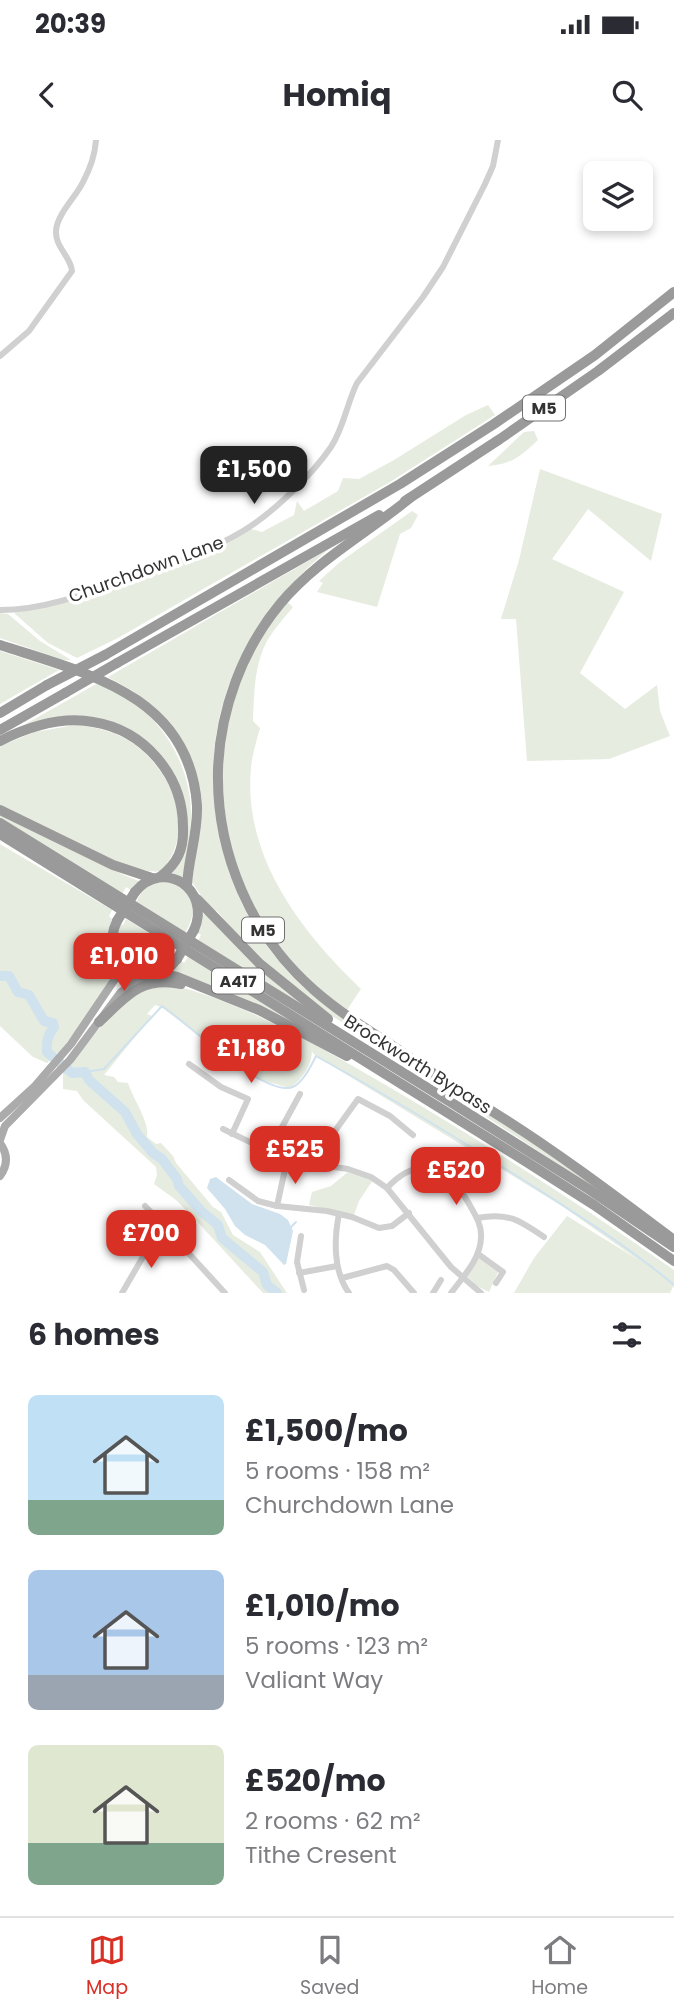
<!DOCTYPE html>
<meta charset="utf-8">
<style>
body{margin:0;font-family:Poppins,sans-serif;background:#f2f2f3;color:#2b2b33;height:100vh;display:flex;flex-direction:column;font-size:26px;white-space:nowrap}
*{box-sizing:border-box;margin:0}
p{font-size:23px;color:#7c7c81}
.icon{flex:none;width:38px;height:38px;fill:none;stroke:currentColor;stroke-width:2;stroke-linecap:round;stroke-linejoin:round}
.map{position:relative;height:1153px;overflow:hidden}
.panel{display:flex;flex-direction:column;background:#fff;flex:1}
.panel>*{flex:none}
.tools{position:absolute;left:583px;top:21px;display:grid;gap:14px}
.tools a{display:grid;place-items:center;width:70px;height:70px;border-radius:10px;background:#fff;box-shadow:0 4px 10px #0003;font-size:35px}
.price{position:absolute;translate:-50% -60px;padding:0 16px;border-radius:14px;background:#d93025;color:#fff;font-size:23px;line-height:46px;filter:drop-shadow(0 2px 4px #0008)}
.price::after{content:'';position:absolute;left:50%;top:42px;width:21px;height:16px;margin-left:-10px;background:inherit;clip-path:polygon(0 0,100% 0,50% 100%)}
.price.selected{background:#222;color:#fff}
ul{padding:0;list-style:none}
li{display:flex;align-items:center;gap:21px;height:175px;padding:0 28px}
li span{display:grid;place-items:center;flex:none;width:196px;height:140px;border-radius:10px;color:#555}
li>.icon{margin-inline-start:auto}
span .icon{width:84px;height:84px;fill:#fffc;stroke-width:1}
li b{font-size:30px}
h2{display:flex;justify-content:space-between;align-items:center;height:84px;padding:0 28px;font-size:30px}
.status{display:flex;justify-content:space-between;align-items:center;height:49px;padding:0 35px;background:#fff;direction:ltr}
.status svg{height:19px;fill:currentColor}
header{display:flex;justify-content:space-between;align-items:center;height:91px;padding:0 28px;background:#fff;font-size:32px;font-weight:700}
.dock{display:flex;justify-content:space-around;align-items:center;height:98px;border-top:2px solid #e1e1e2;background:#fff;font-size:19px;color:#7c7c81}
.dock a{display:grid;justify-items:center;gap:4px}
.dock .selected{color:#d93025}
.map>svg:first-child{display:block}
</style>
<div class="status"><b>20:39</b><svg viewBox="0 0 49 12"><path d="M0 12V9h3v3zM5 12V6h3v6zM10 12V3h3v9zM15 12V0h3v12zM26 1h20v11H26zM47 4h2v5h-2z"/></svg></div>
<header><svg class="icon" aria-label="back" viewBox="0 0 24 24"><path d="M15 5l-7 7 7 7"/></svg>Homiq<svg class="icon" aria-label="search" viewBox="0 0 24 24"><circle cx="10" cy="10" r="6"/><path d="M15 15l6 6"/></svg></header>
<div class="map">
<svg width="674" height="1153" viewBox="0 0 674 1153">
<rect width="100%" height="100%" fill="#fff"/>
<g fill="#e6ecdf">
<path d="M 488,265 L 495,275 L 390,342 L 118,498 L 77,518 L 48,503 L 14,473 L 94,454 L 251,389 L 262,392 L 294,375 L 297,361 L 304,371 L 338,351 L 343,338 L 359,339 L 394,320 L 466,275 Z"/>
<path d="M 534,291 L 538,300 C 521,316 512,324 488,326 L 524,292 Z"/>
<path d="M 540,329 L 662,374 L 651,421 L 588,369 L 552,419 L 624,452 L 580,533 L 625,569 L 657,545 L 660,571 L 670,596 L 609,619 L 527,621 L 516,479 L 501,479 L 519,420 Z"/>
<path d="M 412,371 L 418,375 L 411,388 L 400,394 L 377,467 L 317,452 L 323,443 L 319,441 L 340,422 Z"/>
<path d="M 329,409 C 266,461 220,531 214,615 C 208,703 241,793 309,852 C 342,880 382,902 418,926 C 480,967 542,1008 601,1052 L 317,866 C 280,837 246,807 217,771 L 212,772 L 192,742 L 199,660 L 160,575 L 133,551 L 108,537 Z"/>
<path d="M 287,462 L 293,467 C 284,478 273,490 266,503 C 254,527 254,555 253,581 L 260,588 C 257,599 254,609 252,620 C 239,711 299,790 361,849 L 347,870 C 228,788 190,641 253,510 C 262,492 275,477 287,462 Z"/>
<path d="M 0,473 L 8,474 L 40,501 L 71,520 L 63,520 L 0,498 Z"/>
<path d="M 0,511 L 59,530 L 0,564 Z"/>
<path d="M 98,543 C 152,562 190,616 191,673 C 191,694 186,716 183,738 L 171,732 L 185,697 L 164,622 L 97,580 L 15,590 Z"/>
<path d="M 75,585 C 93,587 110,590 126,599 C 170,624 199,690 161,731 C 130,737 32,682 0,666 L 0,606 L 35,592 Z"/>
<path d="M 0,674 L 126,736 L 139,741 L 131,750 L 126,747 L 122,754 L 0,679 Z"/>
<path d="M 0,704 L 112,770 L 109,776 L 112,779 C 101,806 117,813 114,832 C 111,847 70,899 58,913 L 57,913 L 47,923 L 33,917 L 0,886 Z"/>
<path d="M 169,742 C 197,754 198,770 185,793 L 136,762 C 145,746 149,743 169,742 Z"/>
<path d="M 204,771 L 318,875 L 198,801 L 201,795 L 198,793 Z"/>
<path d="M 126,779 L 175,809 C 173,812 173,815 171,818 C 158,843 124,828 117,806 C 115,800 118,791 119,784 L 123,785 Z"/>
<path d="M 188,817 L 305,889 L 170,831 L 180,820 L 184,823 Z"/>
<path d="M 173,845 C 249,865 316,905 384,944 C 483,1002 580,1064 674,1130 L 674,1145 L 670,1153 L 514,1153 L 534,1118 L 567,1076 L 637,1119 L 562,1066 L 316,916 L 312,912 C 311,927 302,939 290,948 L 257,939 L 161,867 L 155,865 L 147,874 L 152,876 L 104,935 L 114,937 L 118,942 L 128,943 C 133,959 150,982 147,997 L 156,1004 L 161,1003 L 173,1016 L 176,1023 L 213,1067 L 221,1072 L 233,1095 L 260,1112 L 287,1153 L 263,1153 L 192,1076 L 176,1060 L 154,1044 L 157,1035 L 156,1027 L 83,960 L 77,951 L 63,949 L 63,932 L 120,864 L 147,846 Z"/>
<path d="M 348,1032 L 373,1040 L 359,1061 L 354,1075 L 309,1065 L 312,1052 L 331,1046 Z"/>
<path d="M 477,1117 L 498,1132 L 489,1152 L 477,1146 L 466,1135 Z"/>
</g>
<path fill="#cfe2ee" d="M 216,1037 L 252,1064 L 280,1074 L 288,1080 L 293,1091 L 286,1124 L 284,1125 L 265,1105 L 245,1095 L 235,1086 L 225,1069 L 207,1048 L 210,1039 Z"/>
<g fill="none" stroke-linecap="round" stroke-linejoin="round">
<g stroke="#cfe2ee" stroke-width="2">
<path d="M 85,932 L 104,929 L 162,866 C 189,884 257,951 289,948 C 301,947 311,926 316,916 C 388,956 459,999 528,1043 C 578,1075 629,1107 674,1145"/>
<path d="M 291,1087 L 296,1082"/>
</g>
<path stroke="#cfe2ee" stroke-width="10" d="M 0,836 L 9,836 L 18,852 L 29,855 L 44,881 L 53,883 L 54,887 C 48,895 46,901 47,912 L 72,933 L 85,932 L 89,940 L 125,972 L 137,994 L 153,1013 L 162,1019 L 177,1039 L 179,1046 L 201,1071 L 218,1085 L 222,1098 L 263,1132 L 267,1145 L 277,1153"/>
<g stroke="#d0d0d0" stroke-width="6">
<path d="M 0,216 L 29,191 L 72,131 C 71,117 55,107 56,91 C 57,74 76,57 83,42 C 90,29 95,15 96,0"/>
<path d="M 0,470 C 44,470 88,453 129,438 C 167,425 208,412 243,391 C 273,373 311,336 331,307 C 344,287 347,263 357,243 L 423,157 L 443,127 L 485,44 L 493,26 L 498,0"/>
<path d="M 189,924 L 221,947 L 248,959 L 232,994"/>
<path d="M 223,989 L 287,1020 L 348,1029 L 371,1037 L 387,1048 L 451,1127 L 481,1153"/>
<path d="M 269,1011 L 300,954"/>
<path d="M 323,1026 L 332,995 L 358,959 L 390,976 L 413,995"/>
<path d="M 229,1040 L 258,1061 L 277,1066 L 327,1071 L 352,1077 L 379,1088 L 392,1086 L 409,1073"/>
<path d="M 387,1048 C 419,1014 447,1026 468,1062 C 474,1073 482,1084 481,1097 C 481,1118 463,1137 451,1153"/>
<path d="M 145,1066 L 163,1084 L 165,1090 L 171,1094 L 225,1153"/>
<path d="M 277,1066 L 287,1020"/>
<path d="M 339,1074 C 334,1099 333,1131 349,1153"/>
<path d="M 477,1078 C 508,1072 519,1080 544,1097"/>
<path d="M 301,1096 L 297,1122 L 304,1150"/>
<path d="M 478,1114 L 503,1132 L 496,1143"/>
<path d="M 299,1133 L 337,1126"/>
<path d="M 342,1138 L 387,1126 L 394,1130 L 414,1153"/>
<path d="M 122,1153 L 155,1096 L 160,1091 L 165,1090"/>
<path d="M 433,1153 L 441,1140"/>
</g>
<g stroke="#ababab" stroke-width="8">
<path d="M 0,978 L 34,947 L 71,904 L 115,839 L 118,818"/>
<path d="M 0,1000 L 5,986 L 70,920 L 121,852 L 137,840 L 148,836"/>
<path d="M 0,1003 C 8,1014 8,1025 0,1036"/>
</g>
<g stroke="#9a9a9a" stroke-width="10">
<path d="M 410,358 C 366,394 317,420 280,464 C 242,510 220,570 218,630 C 216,713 251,795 314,850 C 339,872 368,890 396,908 C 432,933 469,957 506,980 C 564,1017 619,1059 674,1100"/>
<path d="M 405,361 L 500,299 L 598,231 L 674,173"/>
<path d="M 0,505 C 86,533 190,555 197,666 C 198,694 188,719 187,746"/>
<path d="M 105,515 L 400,344 L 494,284 L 595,215 L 674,152"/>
<path d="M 117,523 L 379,375"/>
<path d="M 0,573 L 47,545"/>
<path d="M 0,590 L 65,553"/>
<path d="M 0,601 C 28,587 61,576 93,582 C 144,590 183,635 183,687 C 184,709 178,723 160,737"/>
<path d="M 0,670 L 113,725 L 152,738"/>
<path d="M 0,683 L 452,963 L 590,1050 L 674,1107"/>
<path d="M 0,694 L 525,1021 L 594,1065 L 674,1121"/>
<path d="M 135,752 C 164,717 212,750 194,790"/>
<path d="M 197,759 L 260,824 L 328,879"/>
<path d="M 117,781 C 97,821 148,858 177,819"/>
<path d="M 159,833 L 177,837 L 259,870 L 347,916"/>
<path d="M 99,882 C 126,857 140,836 181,844"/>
</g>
<g stroke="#9a9a9a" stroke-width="10">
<path d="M 47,545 L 105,515"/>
<path d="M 65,553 L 117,523"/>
<path d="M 117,781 L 135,752"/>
<path d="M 177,819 L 194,790"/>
</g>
</g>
<g text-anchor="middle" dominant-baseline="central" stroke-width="7" stroke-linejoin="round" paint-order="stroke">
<g fill="#fff" stroke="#707070" stroke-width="2">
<rect x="523" y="255.5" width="42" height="25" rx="5"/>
<rect x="242" y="777.5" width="42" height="25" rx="5"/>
<rect x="212" y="828.5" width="52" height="25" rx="5"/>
</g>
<g font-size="16" font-weight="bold" fill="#333">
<text x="544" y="268">M5</text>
<text x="263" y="790">M5</text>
<text x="238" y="841">A417</text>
</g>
<g font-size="18" fill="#333" stroke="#fff">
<text transform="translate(146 429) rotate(-20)">Churchdown Lane</text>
<text transform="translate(418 924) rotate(32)">Brockworth Bypass</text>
</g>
</g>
</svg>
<div class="tools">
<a><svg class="icon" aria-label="layers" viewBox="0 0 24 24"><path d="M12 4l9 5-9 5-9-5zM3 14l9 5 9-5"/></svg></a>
</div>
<b class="price selected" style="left:254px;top:366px">£1,500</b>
<b class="price" style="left:124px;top:853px">£1,010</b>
<b class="price" style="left:251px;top:945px">£1,180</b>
<b class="price" style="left:295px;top:1046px">£525</b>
<b class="price" style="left:456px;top:1067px">£520</b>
<b class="price" style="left:151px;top:1130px">£700</b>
</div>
<section class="panel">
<h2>6 homes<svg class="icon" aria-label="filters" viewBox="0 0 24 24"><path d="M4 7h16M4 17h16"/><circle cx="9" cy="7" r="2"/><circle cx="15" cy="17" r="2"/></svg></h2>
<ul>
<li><span style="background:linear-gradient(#bfe0f5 75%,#7fa58c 0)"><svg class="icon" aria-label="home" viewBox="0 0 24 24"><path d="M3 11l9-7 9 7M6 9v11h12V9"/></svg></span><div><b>£1,500/mo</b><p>5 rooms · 158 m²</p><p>Churchdown Lane</p></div></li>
<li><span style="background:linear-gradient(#a9c7e8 75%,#9aa5b1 0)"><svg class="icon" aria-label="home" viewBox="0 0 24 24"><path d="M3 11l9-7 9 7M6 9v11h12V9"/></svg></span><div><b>£1,010/mo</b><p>5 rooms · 123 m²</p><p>Valiant Way</p></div></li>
<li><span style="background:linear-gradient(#dfe7d0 70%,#7fa58c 0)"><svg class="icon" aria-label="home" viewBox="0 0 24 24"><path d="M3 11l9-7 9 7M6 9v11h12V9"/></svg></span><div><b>£520/mo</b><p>2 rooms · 62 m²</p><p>Tithe Cresent</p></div></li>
</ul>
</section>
<nav class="dock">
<a class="selected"><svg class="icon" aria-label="map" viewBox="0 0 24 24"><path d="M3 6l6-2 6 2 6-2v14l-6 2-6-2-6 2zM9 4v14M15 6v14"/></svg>Map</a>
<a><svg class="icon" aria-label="saved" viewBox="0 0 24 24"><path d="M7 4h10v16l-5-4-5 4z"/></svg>Saved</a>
<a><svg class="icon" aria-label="home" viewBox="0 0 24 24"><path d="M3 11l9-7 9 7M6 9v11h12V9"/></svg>Home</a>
</nav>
